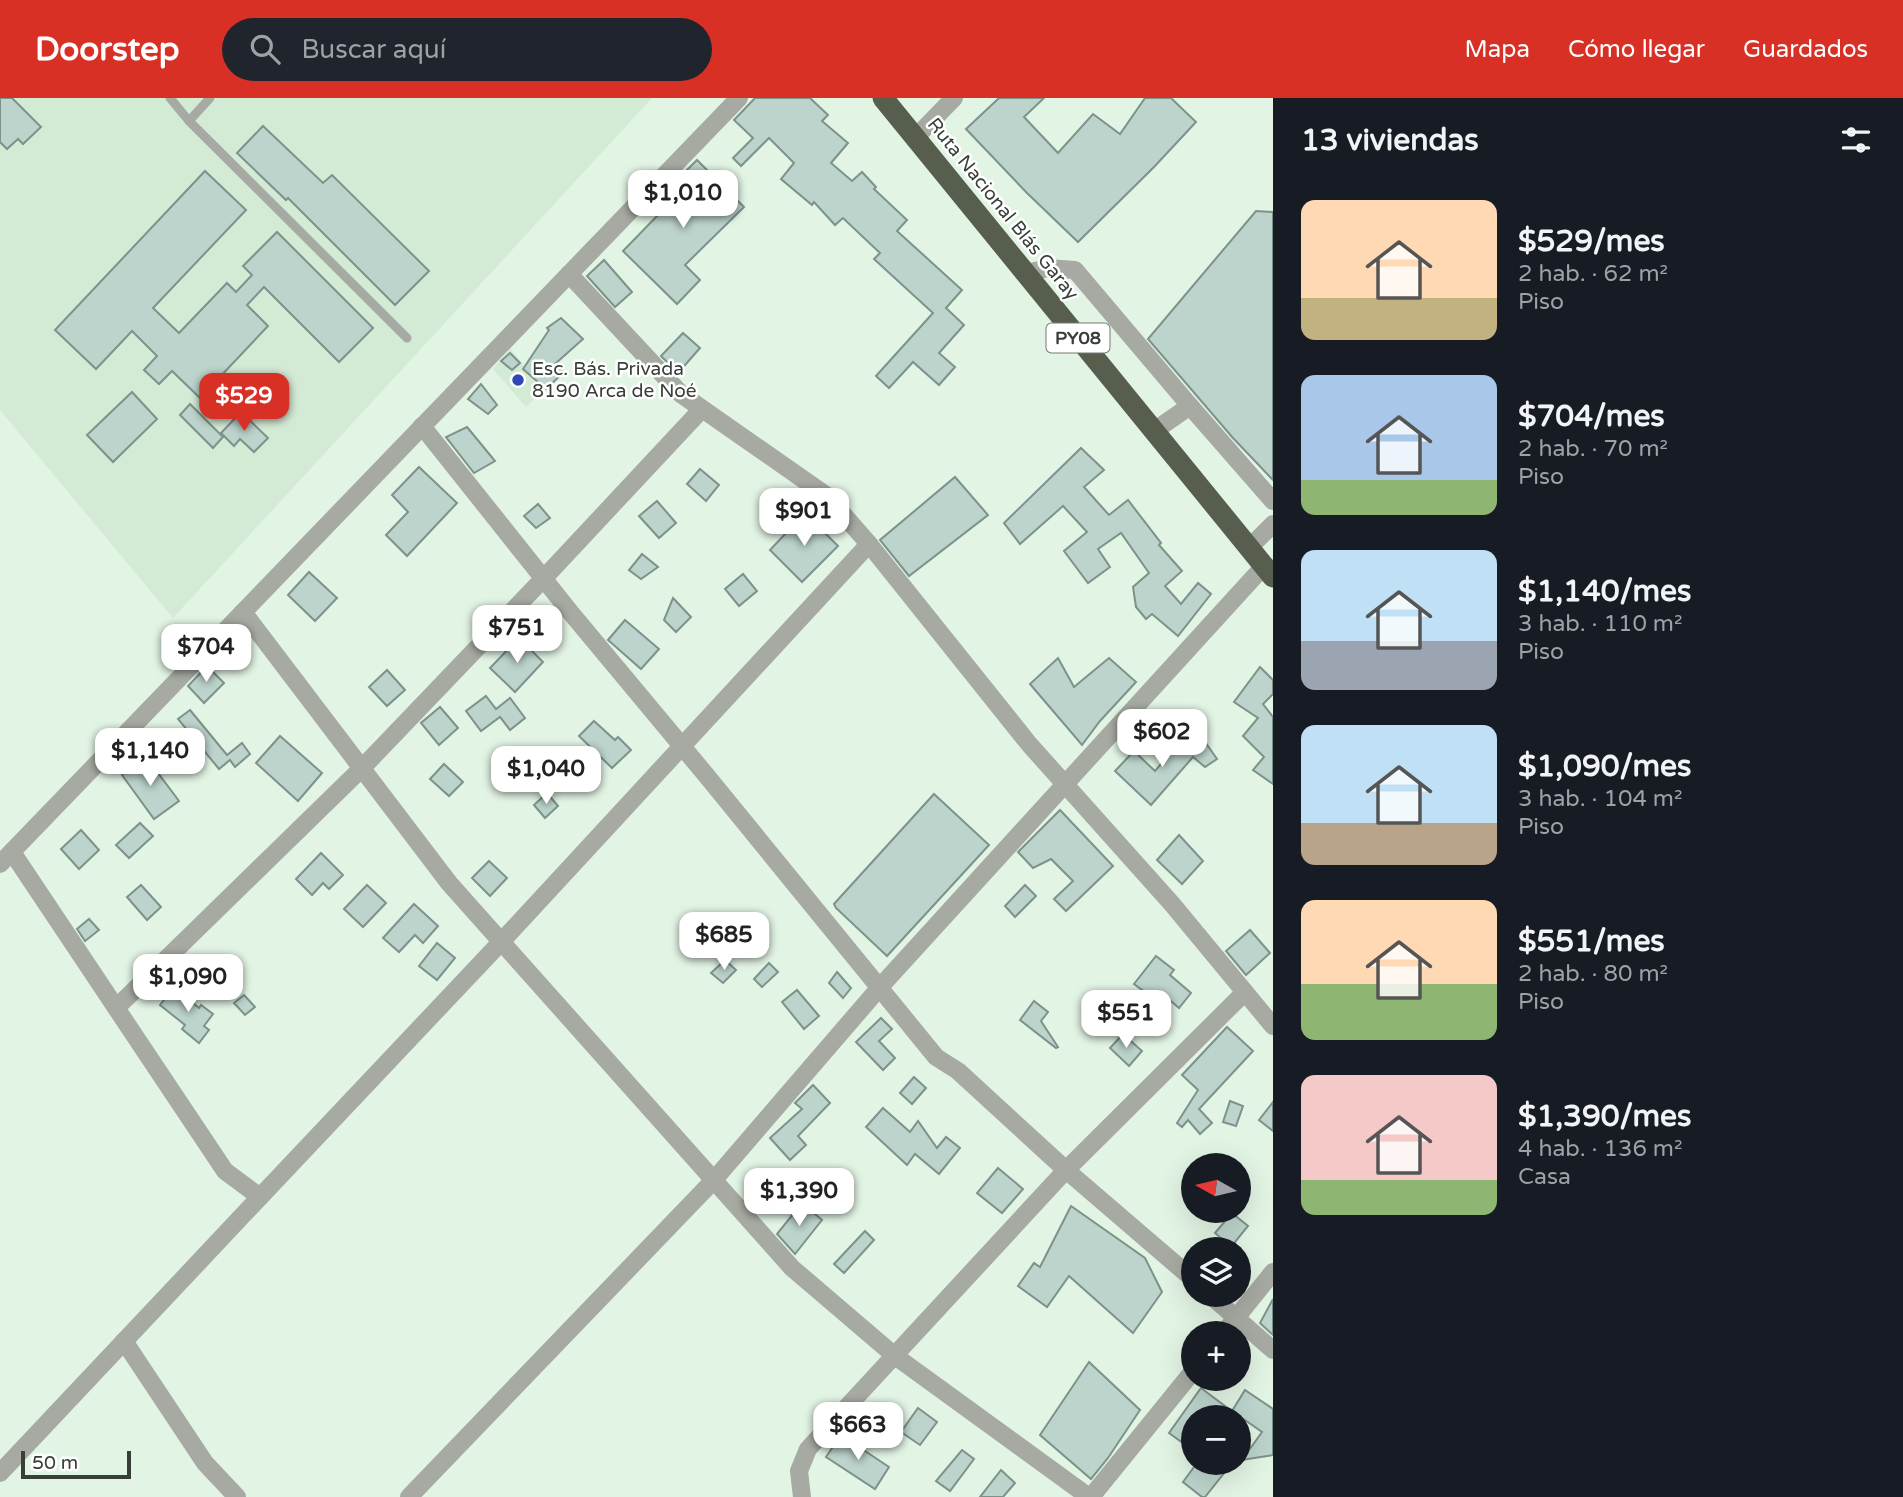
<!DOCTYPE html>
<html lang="es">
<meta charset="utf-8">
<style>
body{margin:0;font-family:"Varela Round",sans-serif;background:#20242c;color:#f1f3f6;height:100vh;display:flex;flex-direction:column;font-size:26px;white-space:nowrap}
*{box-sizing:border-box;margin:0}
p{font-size:23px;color:#9ea1a6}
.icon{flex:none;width:38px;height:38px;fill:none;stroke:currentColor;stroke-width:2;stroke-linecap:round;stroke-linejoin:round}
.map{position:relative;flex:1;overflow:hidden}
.panel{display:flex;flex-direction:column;background:#171b24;width:630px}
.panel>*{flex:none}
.needle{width:46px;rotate:278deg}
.buttons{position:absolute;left:1181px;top:1055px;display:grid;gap:14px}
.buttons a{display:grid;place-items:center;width:70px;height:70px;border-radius:50%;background:#171b24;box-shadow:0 7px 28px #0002;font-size:35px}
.scale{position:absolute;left:21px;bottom:18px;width:110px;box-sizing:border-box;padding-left:7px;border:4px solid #383f39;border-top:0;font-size:19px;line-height:24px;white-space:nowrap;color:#383f39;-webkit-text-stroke:5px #fff;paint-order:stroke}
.price{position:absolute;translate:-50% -60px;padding:0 16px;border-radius:14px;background:#fff;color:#222;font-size:23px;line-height:46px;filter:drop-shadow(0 2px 4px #0008)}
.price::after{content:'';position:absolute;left:50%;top:42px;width:21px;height:16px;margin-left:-10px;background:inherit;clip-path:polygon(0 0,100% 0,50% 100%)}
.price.current{background:#d93025;color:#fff}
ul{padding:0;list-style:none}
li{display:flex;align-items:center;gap:21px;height:175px;padding:0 28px}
li span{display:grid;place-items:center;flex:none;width:196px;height:140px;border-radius:14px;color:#555}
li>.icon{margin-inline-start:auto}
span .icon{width:84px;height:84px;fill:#fffc;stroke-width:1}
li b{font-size:30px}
h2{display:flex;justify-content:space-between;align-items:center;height:84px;padding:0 28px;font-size:30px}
header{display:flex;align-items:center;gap:42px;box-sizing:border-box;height:98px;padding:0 35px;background:#d93025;color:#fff}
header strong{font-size:33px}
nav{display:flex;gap:38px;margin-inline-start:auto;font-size:24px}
.search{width:490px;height:63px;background:#20242c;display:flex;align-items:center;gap:18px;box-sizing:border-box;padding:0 24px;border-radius:38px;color:#9ea1a6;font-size:26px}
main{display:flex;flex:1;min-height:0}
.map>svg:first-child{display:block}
</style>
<header>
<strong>Doorstep</strong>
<div class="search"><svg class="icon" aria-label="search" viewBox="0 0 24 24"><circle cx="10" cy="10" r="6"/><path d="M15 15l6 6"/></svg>Buscar aquí</div>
<nav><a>Mapa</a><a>Cómo llegar</a><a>Guardados</a></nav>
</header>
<main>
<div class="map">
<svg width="1273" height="1399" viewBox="0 0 1273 1399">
<rect width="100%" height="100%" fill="#e2f4e4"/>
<g fill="#d3ead5">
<path d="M 0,0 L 652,0 L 173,520 L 0,312 Z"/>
<path d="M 510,250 L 543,292 L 526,309 L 493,271 Z"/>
</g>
<g fill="#bcd4cc" stroke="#7c928a" stroke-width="2">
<path d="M 0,0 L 12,0 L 41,29 L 23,46 L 18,41 L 7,51 L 0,44 Z"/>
<path d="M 755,0 L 810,0 L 828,17 L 822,23 L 848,45 L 831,65 L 852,83 L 862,74 L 876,89 L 874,91 L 907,122 L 897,133 L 962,192 L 946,210 L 964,227 L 939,255 L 955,269 L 939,287 L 913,264 L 889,290 L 876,278 L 933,215 L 874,161 L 880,155 L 843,120 L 835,127 L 814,104 L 812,107 L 781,81 L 794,65 L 769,40 L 741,68 L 733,60 L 753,40 L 734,22 Z"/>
<path d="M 999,0 L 1044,0 L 1024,19 L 1058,55 L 1093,16 L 1120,36 L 1145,0 L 1171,0 L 1196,24 L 1154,69 L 1078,144 L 1027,95 L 966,31 Z"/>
<path d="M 263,28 L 323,85 L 332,77 L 429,173 L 395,207 L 288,100 L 286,102 L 237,55 Z"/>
<path d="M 697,62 L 744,109 L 685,167 L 700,182 L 677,206 L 623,153 L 659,116 L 651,108 Z"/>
<path d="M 205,73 L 246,112 L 153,210 L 179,235 L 227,185 L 236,194 L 252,177 L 243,168 L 277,134 L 373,230 L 339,264 L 264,189 L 247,207 L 268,228 L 200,300 L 172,273 L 159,286 L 144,272 L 157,258 L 132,233 L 96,271 L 55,232 Z"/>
<path d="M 1256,113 L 1273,114 L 1273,382 L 1233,340 L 1148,241 Z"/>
<path d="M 604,162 L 632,194 L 615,209 L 587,178 Z"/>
<path d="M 561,220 L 583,241 L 555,266 L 564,274 L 546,291 L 523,271 L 549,232 L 547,230 Z"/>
<path d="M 683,235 L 700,250 L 678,275 L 661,258 Z"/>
<path d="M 510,255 L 520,265 L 512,272 L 501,263 Z"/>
<path d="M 481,286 L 497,307 L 488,316 L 468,301 Z"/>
<path d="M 132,294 L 157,321 L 113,364 L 87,337 Z"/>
<path d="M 190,306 L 223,339 L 213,350 L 180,317 Z"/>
<path d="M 241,314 L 268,340 L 254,354 L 240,341 L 234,348 L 221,335 Z"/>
<path d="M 467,329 L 495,363 L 474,375 L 446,339 Z"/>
<path d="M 1081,350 L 1104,372 L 1084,389 L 1109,417 L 1128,402 L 1161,445 L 1159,447 L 1182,473 L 1165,488 L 1181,506 L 1198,485 L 1211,496 L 1178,538 L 1152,516 L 1146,521 L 1136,509 L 1133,489 L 1149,475 L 1121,435 L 1098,451 L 1110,469 L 1088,485 L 1064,453 L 1087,434 L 1063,408 L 1020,446 L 1004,425 Z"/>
<path d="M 419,369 L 457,405 L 407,458 L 386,437 L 408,414 L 392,397 Z"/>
<path d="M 700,371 L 719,387 L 706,403 L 687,386 Z"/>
<path d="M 955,379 L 988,417 L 909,478 L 880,442 Z"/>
<path d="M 657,403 L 676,425 L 659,440 L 639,418 Z"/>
<path d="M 538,406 L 550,420 L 536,430 L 524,418 Z"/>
<path d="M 805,415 L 838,448 L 802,484 L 770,452 Z"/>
<path d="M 642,456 L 658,469 L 641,481 L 629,472 Z"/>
<path d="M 309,474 L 337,500 L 315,523 L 288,497 Z"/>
<path d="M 743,476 L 757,493 L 739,508 L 725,491 Z"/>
<path d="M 673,500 L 691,519 L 676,534 L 664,522 Z"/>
<path d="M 625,522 L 659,551 L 641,571 L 608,542 Z"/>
<path d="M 519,540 L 543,564 L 515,594 L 490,570 Z"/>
<path d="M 1058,560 L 1074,589 L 1109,560 L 1136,584 L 1100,623 L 1082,647 L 1030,586 Z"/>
<path d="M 207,568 L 224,585 L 204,605 L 188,588 Z"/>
<path d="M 1260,569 L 1273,582 L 1273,596 L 1263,606 L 1273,619 L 1273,686 L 1253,672 L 1264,659 L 1243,638 L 1258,620 L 1234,604 Z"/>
<path d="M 387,572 L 405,592 L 387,608 L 369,589 Z"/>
<path d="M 486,598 L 496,611 L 510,600 L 525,620 L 510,632 L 500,619 L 481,633 L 466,613 Z"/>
<path d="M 440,609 L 458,630 L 439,647 L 421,625 Z"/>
<path d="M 190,612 L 227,657 L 242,645 L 250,656 L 235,669 L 230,662 L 219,671 L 178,621 Z"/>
<path d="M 594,623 L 615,642 L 618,639 L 631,652 L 612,670 L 579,638 Z"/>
<path d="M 280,638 L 322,675 L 298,703 L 256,665 Z"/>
<path d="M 1182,641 L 1191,648 L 1203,641 L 1217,661 L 1205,669 L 1193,659 L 1151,707 L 1115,673 L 1134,653 L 1155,673 Z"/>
<path d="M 146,659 L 179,703 L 154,721 L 122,677 Z"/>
<path d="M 444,666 L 463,684 L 449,698 L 430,681 Z"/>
<path d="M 547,695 L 558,708 L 545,720 L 534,707 Z"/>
<path d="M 934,696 L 989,747 L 887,858 L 836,810 L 834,806 Z"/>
<path d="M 1060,712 L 1113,768 L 1066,813 L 1054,801 L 1073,783 L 1051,761 L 1033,770 L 1018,754 Z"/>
<path d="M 140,725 L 153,738 L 129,760 L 116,747 Z"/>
<path d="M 81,732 L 99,752 L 79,771 L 61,751 Z"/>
<path d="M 1179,737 L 1203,763 L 1182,786 L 1157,762 Z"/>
<path d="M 321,755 L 343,777 L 329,791 L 323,785 L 312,797 L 296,781 Z"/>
<path d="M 489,763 L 507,780 L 490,798 L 472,780 Z"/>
<path d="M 141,787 L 161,809 L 147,822 L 127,799 Z"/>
<path d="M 367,787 L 386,805 L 363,829 L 344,811 Z"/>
<path d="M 1025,787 L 1036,798 L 1015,819 L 1005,808 Z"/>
<path d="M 414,806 L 438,828 L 423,845 L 415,837 L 399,854 L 383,840 Z"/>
<path d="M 89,821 L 99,832 L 85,843 L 77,831 Z"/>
<path d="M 752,823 L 762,832 L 746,849 L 738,841 Z"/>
<path d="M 1250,832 L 1270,855 L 1246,877 L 1226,853 Z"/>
<path d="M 437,845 L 455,860 L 437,882 L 419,868 Z"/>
<path d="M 1156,858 L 1174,872 L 1170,877 L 1191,895 L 1179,910 L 1159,893 L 1153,900 L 1134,886 Z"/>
<path d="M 725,862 L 736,872 L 723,885 L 711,875 Z"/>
<path d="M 769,865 L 778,874 L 762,889 L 754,881 Z"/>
<path d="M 837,874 L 851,890 L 843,900 L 829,885 Z"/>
<path d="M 222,881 L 234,893 L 226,901 L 214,890 Z"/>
<path d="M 174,889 L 199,910 L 201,907 L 213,916 L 204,928 L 209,932 L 199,945 L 182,931 L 185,927 L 160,907 Z"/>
<path d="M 797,892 L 819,918 L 804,931 L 782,904 Z"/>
<path d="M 244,897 L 255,909 L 245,917 L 234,905 Z"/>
<path d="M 1034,903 L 1048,914 L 1041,923 L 1058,949 L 1056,950 L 1020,922 Z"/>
<path d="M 881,920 L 892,931 L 879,943 L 895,960 L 883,972 L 856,944 Z"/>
<path d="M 1227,929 L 1253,953 L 1199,1011 L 1212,1025 L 1200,1036 L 1188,1022 L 1182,1029 L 1177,1025 L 1198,992 L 1182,977 Z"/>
<path d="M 1123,936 L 1142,953 L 1129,968 L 1110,950 Z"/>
<path d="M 914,979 L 926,990 L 912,1006 L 900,995 Z"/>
<path d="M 813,987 L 830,1005 L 798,1038 L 806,1047 L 790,1062 L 770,1040 L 802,1011 L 795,1005 Z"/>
<path d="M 1230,1003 L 1243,1008 L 1236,1028 L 1223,1024 Z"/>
<path d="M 1273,1004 L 1273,1033 L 1259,1022 Z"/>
<path d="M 883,1010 L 910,1034 L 918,1023 L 937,1050 L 946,1039 L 960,1050 L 939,1076 L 915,1056 L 907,1067 L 866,1029 Z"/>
<path d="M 998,1070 L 1023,1091 L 1002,1115 L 977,1095 Z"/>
<path d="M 802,1105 L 822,1122 L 795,1156 L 777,1136 Z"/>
<path d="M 1071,1108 L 1145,1160 L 1162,1194 L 1133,1235 L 1069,1178 L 1047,1209 L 1018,1188 L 1034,1165 L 1040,1169 Z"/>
<path d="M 1232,1115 L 1248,1128 L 1231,1149 L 1215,1135 Z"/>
<path d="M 865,1133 L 874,1142 L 844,1175 L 834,1166 Z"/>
<path d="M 1273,1201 L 1273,1237 L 1260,1225 Z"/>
<path d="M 1089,1264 L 1140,1312 L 1108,1360 L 1091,1381 L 1040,1337 Z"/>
<path d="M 1201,1290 L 1241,1320 L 1194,1320 L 1194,1353 L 1169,1335 Z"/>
<path d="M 1245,1292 L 1273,1311 L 1273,1357 L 1242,1362 L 1262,1334 L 1232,1313 Z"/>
<path d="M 918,1310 L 937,1324 L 920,1347 L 901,1334 Z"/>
<path d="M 841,1337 L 889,1369 L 875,1391 L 826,1359 Z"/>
<path d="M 962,1352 L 974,1361 L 950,1393 L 936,1383 Z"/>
<path d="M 1197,1365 L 1214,1365 L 1225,1374 L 1205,1399 L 1202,1399 L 1183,1384 Z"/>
<path d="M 1001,1372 L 1015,1385 L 1003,1399 L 980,1399 Z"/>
</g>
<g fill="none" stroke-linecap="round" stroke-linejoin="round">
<g stroke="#a7aaa2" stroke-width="9">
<path d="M 170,0 L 189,23 L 407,240"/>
<path d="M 189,23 L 210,0"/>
</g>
<g stroke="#a7aaa2" stroke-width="18">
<path d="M 915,40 L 954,0"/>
<path d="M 1026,175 L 1048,170 L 1075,172 L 1190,308"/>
<path d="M 569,176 L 681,296 L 827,398 L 869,446 L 1029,646 L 1172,806 L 1273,928"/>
<path d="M 422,328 L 571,515 L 706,677 L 936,959 L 958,973 L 1066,1072 L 1194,1182"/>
<path d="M 1154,333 L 1190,308 L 1273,403"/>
<path d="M 1249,450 L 1273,426"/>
<path d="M 243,514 L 449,785 L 792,1170 L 895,1258 L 1089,1399"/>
<path d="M 12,754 L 225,1073 L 260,1099 L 501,844 L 869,446"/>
<path d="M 0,766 L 739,0"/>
<path d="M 116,910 L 362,670 L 544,480 L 702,311"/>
<path d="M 1210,1197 L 1273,1252"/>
<path d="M 1223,1236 L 1273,1174"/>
<path d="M 124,1243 L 205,1365 L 237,1399"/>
<path d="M 0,1375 L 260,1099"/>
<path d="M 409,1399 L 713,1083 L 880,889 L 1264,468"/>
<path d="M 802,1399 L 799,1373 L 808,1351 L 1066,1072 L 1245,894"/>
<path d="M 1091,1399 L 1194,1272"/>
</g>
<path stroke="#585e4d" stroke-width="21" d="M 883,0 L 1273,479"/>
</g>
<circle fill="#3047b8" stroke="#fff" stroke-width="2.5" cx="518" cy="282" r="7"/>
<g text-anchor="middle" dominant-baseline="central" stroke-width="5" stroke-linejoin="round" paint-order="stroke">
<rect fill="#fff" stroke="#747974" stroke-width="2" x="1046.5" y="225.5" width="63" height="29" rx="5"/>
<g font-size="18" font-weight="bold" fill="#383f39">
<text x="1078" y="240">PY08</text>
</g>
<g font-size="19" fill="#383f39" stroke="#fff">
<text transform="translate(1003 111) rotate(51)">Ruta Nacional Blás Garay</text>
</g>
<g font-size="19" fill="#383f39" stroke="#fff" text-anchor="start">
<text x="532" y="271">Esc. Bás. Privada<tspan x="532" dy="22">8190 Arca de Noé</tspan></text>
</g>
</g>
</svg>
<div class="buttons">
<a><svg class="needle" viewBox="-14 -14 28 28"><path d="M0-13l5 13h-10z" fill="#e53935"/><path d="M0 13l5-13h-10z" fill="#9ea1a6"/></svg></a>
<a><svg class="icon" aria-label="layers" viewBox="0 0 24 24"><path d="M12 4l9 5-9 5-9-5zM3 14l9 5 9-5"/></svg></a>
<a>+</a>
<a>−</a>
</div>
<div class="scale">50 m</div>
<b class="price" style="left:683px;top:132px">$1,010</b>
<b class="price current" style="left:244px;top:335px">$529</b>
<b class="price" style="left:804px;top:450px">$901</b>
<b class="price" style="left:517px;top:567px">$751</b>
<b class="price" style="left:206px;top:586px">$704</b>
<b class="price" style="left:1162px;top:671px">$602</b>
<b class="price" style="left:150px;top:690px">$1,140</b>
<b class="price" style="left:546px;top:708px">$1,040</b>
<b class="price" style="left:724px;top:874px">$685</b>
<b class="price" style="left:188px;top:916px">$1,090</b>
<b class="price" style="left:1126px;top:952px">$551</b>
<b class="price" style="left:799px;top:1130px">$1,390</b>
<b class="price" style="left:858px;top:1364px">$663</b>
</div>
<section class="panel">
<h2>13 viviendas<svg class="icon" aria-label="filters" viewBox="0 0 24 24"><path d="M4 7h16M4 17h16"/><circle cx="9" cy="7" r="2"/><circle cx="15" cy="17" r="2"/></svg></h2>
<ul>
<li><span style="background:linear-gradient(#ffd9b3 70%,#c2b280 0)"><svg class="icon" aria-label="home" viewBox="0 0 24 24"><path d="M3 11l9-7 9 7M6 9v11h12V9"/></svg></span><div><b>$529/mes</b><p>2 hab. · 62 m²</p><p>Piso</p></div></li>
<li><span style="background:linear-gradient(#a9c7e8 75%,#8fb573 0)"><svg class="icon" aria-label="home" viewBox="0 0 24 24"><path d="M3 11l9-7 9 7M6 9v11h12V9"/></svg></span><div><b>$704/mes</b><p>2 hab. · 70 m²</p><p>Piso</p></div></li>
<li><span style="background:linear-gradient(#bfe0f5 65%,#9aa5b1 0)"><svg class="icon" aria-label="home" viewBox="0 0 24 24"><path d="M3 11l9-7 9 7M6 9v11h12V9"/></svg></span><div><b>$1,140/mes</b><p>3 hab. · 110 m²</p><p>Piso</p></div></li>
<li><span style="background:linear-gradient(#bfe0f5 70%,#b9a48a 0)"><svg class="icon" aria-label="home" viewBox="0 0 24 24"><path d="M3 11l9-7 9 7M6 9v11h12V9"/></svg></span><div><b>$1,090/mes</b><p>3 hab. · 104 m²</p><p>Piso</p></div></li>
<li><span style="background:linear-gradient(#ffd9b3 60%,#8fb573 0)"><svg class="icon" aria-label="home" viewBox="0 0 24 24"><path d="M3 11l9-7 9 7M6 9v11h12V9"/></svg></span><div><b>$551/mes</b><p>2 hab. · 80 m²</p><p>Piso</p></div></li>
<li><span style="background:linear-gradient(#f6c9c9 75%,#8fb573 0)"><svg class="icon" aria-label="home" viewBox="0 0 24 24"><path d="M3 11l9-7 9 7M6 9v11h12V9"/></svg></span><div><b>$1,390/mes</b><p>4 hab. · 136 m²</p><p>Casa</p></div></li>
</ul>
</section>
</main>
